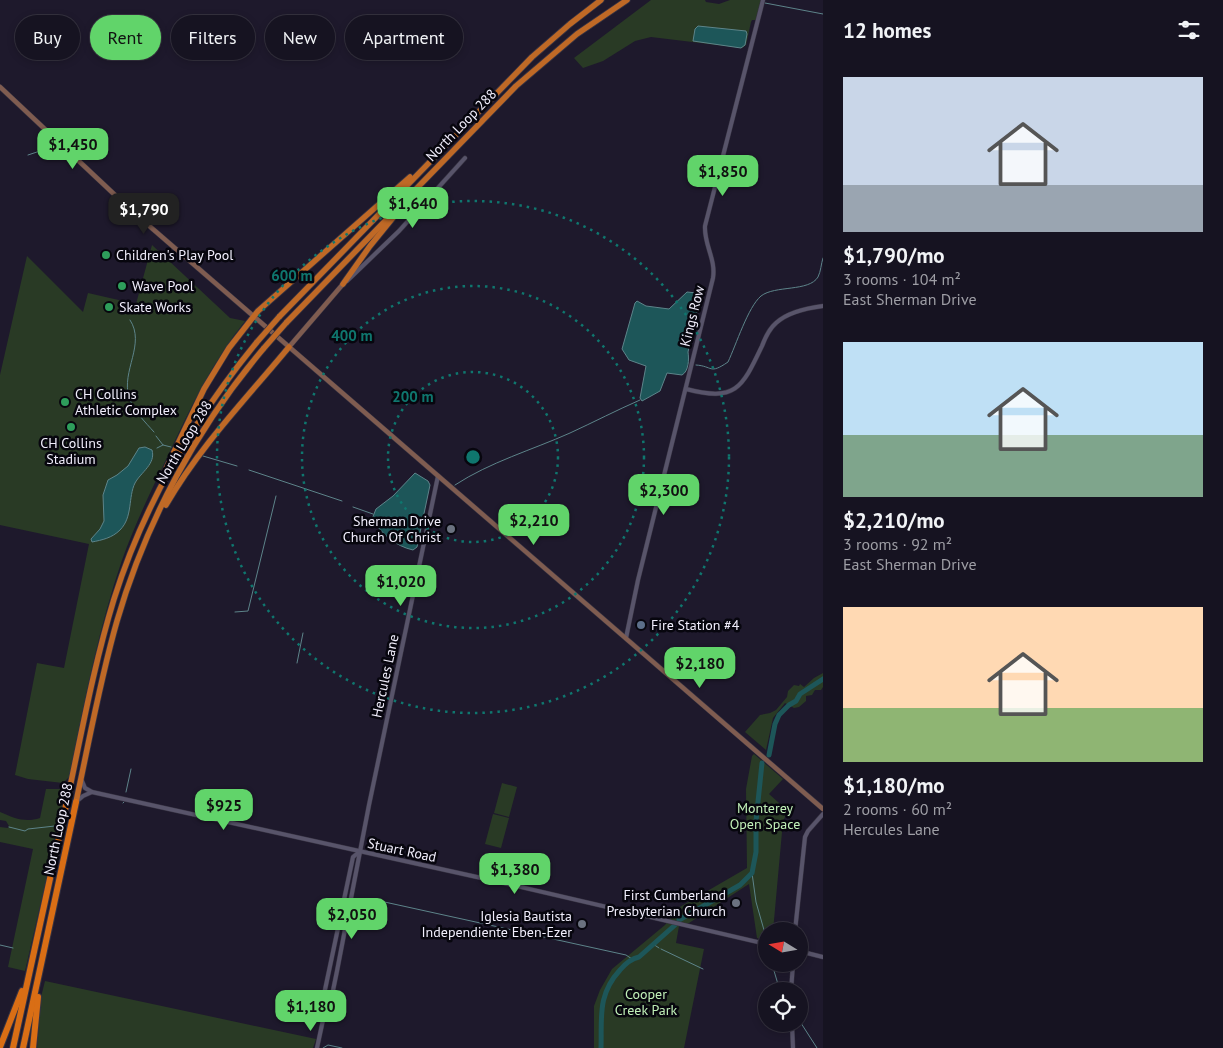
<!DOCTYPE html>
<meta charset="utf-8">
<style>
body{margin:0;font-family:"PT Sans",sans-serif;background:#1f1c2a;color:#f1f3f6;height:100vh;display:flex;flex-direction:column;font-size:19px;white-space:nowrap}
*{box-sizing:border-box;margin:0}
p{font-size:16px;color:#9e9ea5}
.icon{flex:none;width:28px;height:28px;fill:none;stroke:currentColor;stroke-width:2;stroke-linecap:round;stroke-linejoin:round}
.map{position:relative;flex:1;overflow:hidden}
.drawer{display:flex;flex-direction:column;background:#161321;width:400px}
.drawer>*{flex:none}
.banner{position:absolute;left:15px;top:15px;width:475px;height:45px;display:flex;gap:10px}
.needle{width:32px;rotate:281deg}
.controls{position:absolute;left:758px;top:922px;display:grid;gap:10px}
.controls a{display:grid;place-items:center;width:50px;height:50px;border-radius:50%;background:#161321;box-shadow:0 2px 8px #0003,0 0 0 1px #35323f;font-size:25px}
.price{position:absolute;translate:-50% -42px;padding:0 11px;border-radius:10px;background:#61d46a;color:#111;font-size:16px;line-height:32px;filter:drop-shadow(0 1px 2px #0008)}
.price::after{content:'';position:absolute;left:50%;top:30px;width:15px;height:11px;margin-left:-8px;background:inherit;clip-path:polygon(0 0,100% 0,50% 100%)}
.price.on{background:#222;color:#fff}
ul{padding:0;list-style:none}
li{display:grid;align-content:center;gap:10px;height:265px;padding:0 20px}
li span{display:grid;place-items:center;height:155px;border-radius:0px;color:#555}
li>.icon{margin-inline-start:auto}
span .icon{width:90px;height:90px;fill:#fffc;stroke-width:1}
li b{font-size:21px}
h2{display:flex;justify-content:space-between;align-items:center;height:60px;padding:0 20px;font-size:21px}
.tag{padding:0 18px;border-radius:22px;background:#161321;box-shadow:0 2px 8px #0003,0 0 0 1px #35323f;font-size:18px;line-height:45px}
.tag.on{background:#61d46a;color:#111}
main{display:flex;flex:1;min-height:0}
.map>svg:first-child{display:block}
</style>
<main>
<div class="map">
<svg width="823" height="1048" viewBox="0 0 823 1048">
<rect width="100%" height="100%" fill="#1e192c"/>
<g fill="#293a25">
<path d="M 651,0 L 705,0 L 706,2 L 719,4 L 730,0 L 763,0 L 758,20 L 752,20 L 751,22 L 746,45 L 742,48 L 651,37 L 635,41 L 603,61 L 583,68 L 574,58 Z"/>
<path d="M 152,245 L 230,318 L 245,321 C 214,360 192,404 171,449 C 154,485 136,521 122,560 C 98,630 84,704 69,777 L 63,783 L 28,779 L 15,775 L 37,663 L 64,668 L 89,544 L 0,525 L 0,375 L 27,256 L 83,312 L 88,293 L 136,304 Z"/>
<path d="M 823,673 L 823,687 L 821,690 L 815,690 L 812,695 L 806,696 L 806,701 L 799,707 L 794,708 L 785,703 L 773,718 L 766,750 L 745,732 L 760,715 L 770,713 L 776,710 L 787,697 L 788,691 L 794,685 L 799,686 L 800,684 L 804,687 L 814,678 Z"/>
<path d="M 754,754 L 783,779 L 769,794 L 788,811 L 783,821 L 773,931 L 766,931 L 766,940 L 757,938 L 749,884 L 689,923 L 679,926 L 676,943 L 704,949 L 684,1048 L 594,1048 L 594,1006 L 600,990 L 612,969 L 665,925 L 678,908 L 747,868 L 746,789 L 752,756 Z"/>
<path d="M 502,783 L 517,787 L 509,817 L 494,813 Z"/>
<path d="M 46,789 L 60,789 L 64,793 L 65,798 L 25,971 L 8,967 L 33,849 L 0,842 L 0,827 L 8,828 L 9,826 L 6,821 L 0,820 L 0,812 C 14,818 25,823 40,818 Z"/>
<path d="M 493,814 L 509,818 L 501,848 L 485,844 Z"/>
<path d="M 45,981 L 316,1039 L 313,1048 L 37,1048 L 41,997 Z"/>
</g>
<g fill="#1d5659" stroke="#5d848a">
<path d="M 698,26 L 746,31 L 747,34 L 745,45 L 741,48 L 693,41 L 695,29 Z"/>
<path d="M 687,292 L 697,293 L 700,298 L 688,352 C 689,359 689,371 682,375 L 667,373 L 660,391 L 642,401 L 640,398 L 646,366 L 629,360 L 622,349 L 635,303 L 637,301 L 646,306 L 669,309 Z"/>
<path d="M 145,447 L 152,450 C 156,464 141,472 135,483 C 128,497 133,517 120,530 C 112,538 102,540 92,542 L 91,539 L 100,529 L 104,521 L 103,495 L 108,480 L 117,475 L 128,466 L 139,448 Z"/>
<path d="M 415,473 L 428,481 L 430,485 L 417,547 L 413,550 C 395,546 382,534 372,519 L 376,509 L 393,496 Z"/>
</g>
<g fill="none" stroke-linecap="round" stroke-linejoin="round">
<g stroke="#5d848a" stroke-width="1">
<path d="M 765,3 L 823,14"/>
<path d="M 28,155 L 46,149"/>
<path d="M 130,320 C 146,344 121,371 129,397 C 133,410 145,422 154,432"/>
<path d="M 696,365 C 713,366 709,375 728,362 C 736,345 748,307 761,296 C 775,285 809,292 818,277 C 821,271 821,264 823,258"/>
<path d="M 156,436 L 163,445 L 171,447"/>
<path d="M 157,448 L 163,445"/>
<path d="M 203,456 L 237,466"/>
<path d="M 249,470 L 342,501"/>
<path d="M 455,485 C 490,462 532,450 570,433 C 594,422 617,410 640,400"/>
<path d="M 353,507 L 373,514"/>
<path d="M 235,612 L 248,611 L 276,496"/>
<path d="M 297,663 L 303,633"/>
<path d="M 126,792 L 131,769"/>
<path d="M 123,803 L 124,802"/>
<path d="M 9,827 L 25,831 L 28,829 L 55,826"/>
<path d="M 752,873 L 756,902 L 766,937"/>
<path d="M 380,901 L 626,955 L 632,959"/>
<path d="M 653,944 L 659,948"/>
<path d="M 0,945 L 13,948"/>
<path d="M 661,949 L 703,969"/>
<path d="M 772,964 L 780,991"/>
<path d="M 799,1020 L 817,1048"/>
<path d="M 323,1048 L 328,1045 L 342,1048"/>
</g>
<g stroke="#1d5659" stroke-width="5">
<path d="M 769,755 L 775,724 L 779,715 L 789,705 L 796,701 L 800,694 L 823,679"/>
<path d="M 679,920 L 740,885 L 752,873 L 756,852 L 756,821 L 762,763"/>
<path d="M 601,1048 C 602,1018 597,995 620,970 C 625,964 630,959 639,957 L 675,925"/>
</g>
<defs>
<g id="tertiary">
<path d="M 347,281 L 399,231 L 465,158"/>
<path d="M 686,389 C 736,402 742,388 762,346 C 765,338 769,329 776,323 C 788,312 807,308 823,306"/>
<path d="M 626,638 L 638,580 L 713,278 C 716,259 704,245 705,226 L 763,0"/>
<path d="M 82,781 L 85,788 L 92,792 L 495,881 L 766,944"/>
<path d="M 77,801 L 83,796 L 92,792"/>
<path d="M 795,931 L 805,837 L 808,831 L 823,814"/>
<path d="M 799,951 L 823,957"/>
<path d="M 791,991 L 793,964"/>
<path d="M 323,1020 L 329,1010 L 337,971 L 369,805 L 438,476"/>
<path d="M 792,1024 L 793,1048"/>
<path d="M 317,1048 L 323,1020 L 322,1004 L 353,857 L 358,853"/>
</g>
<g id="secondary">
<path d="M 0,87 L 132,211 L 823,809"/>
<path d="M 289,347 L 343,284"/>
</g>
<g id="trunk">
<path d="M 343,284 L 370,246 L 396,214"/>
<path d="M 279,317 L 532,57 L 570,24 L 601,0"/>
<path d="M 286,323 L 516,86 L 577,34 L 627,0"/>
<path d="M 163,475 L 204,389 L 229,348 L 258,311 L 410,177"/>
<path d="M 166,505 C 200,446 246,399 289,347"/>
<path d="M 70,787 C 83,725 95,661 114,599 C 144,504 194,419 257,342"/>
<path d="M 76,802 C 89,742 100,680 117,621 C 146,521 197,427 264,348"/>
</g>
<g id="motorway">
<path d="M 0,1047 L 22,991"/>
<path d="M 13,1048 L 70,787"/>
<path d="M 23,1048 L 76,802"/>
<path d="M 33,1048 L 38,997"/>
</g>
</defs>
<use href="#tertiary" stroke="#373342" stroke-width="5"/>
<use href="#secondary" stroke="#373342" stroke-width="5.5"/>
<use href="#trunk" stroke="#373342" stroke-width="7"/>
<use href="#motorway" stroke="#373342" stroke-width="8"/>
<use href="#tertiary" stroke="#58546a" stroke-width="4"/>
<use href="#secondary" stroke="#7f5c50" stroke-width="4.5"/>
<use href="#trunk" stroke="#bf6926" stroke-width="5.5"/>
<use href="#motorway" stroke="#d96e15" stroke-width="6"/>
<defs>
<g id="trunk-bridge">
<path d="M 257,342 L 279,317"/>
<path d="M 264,348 L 286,323"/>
</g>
</defs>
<use href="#trunk-bridge" stroke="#373342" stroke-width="7" stroke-linecap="butt"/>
<use href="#trunk-bridge" stroke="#bf6926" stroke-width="5.5"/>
</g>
<g fill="none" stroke="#0f766e" stroke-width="2.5" stroke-dasharray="2.5 5">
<circle cx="473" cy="457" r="85"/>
<circle cx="473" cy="457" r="171"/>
<circle cx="473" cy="457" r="256"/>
</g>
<g fill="#2e9e5b" stroke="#07060e" stroke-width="2">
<circle cx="106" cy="255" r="5"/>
<circle cx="122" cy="286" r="5"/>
<circle cx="109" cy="307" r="5"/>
<circle cx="65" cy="402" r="5"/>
<circle cx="71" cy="427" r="5"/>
</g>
<g fill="#6b7280" stroke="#07060e" stroke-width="2">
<circle cx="451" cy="529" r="5"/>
<circle cx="736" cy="903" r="5"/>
<circle cx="582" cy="924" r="5"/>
</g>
<circle fill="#5c6f8a" stroke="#07060e" stroke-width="2" cx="641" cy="625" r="5"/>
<g text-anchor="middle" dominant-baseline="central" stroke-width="5" stroke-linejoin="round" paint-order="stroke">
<g font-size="14" fill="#f1eefc" stroke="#07060e">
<text transform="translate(461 125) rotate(-46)">North Loop 288</text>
<text transform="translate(692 316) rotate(-76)">Kings Row</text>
<text transform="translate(184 442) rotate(-59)">North Loop 288</text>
<text transform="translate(385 676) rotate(-78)">Hercules Lane</text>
<text transform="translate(58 829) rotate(-78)">North Loop 288</text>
<text transform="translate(402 850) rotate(12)">Stuart Road</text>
</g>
<g font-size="14" fill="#f1eefc" stroke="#07060e" text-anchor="start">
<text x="116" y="255">Children's Play Pool</text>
<text x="132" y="286">Wave Pool</text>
<text x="119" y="307">Skate Works</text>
<text x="75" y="394">CH Collins<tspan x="75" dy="16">Athletic Complex</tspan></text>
<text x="71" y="443" text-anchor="middle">CH Collins<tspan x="71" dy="16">Stadium</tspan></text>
<text x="441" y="521" text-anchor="end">Sherman Drive<tspan x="441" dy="16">Church Of Christ</tspan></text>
<text x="651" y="625">Fire Station #4</text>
<text x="726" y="895" text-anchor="end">First Cumberland<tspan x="726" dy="16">Presbyterian Church</tspan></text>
<text x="572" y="916" text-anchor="end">Iglesia Bautista<tspan x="572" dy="16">Independiente Eben-Ezer</tspan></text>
</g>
<g font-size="14" fill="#c1f0b8" stroke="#07060e">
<text x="765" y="808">Monterey<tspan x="765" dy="16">Open Space</tspan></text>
<text x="646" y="994">Cooper<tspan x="646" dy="16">Creek Park</tspan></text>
</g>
</g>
<circle cx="473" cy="457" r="8" fill="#0f766e" stroke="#07060e" stroke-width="2.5"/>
<g font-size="15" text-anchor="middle" font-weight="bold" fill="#0f766e" stroke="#07060e" stroke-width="5" stroke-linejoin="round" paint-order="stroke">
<text x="292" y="281">600 m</text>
<text x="352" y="341">400 m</text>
<text x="413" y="402">200 m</text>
</g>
</svg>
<div class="controls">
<a><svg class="needle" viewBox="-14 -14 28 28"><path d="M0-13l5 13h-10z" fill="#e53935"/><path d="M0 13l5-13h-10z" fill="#9e9ea5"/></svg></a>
<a><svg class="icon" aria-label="locate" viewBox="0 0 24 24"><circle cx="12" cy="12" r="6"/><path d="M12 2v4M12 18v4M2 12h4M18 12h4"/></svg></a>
</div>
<b class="price" style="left:73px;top:170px">$1,450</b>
<b class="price" style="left:723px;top:197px">$1,850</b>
<b class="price" style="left:413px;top:229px">$1,640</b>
<b class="price on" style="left:144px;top:235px">$1,790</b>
<b class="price" style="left:664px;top:516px">$2,300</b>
<b class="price" style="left:534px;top:546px">$2,210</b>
<b class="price" style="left:401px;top:607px">$1,020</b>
<b class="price" style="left:700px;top:689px">$2,180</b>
<b class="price" style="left:224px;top:831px">$925</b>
<b class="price" style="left:515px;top:895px">$1,380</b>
<b class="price" style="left:352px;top:940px">$2,050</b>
<b class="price" style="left:311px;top:1032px">$1,180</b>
<div class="banner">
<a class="tag">Buy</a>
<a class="tag on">Rent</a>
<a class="tag">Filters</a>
<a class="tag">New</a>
<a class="tag">Apartment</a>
</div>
</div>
<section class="drawer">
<h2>12 homes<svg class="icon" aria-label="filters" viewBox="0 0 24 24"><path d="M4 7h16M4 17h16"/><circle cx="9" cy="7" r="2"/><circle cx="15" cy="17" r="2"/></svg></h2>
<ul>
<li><span style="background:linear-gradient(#c9d6e8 70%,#9aa5b1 0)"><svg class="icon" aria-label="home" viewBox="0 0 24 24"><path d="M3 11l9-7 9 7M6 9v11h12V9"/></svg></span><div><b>$1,790/mo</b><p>3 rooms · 104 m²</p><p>East Sherman Drive</p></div></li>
<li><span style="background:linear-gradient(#bfe0f5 60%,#7fa58c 0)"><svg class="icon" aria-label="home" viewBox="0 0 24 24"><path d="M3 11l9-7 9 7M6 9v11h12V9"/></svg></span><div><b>$2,210/mo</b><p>3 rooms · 92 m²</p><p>East Sherman Drive</p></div></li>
<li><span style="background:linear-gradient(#ffd9b3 65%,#8fb573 0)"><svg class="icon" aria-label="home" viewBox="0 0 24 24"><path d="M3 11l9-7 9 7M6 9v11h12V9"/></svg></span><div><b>$1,180/mo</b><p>2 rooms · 60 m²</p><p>Hercules Lane</p></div></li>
</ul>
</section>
</main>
